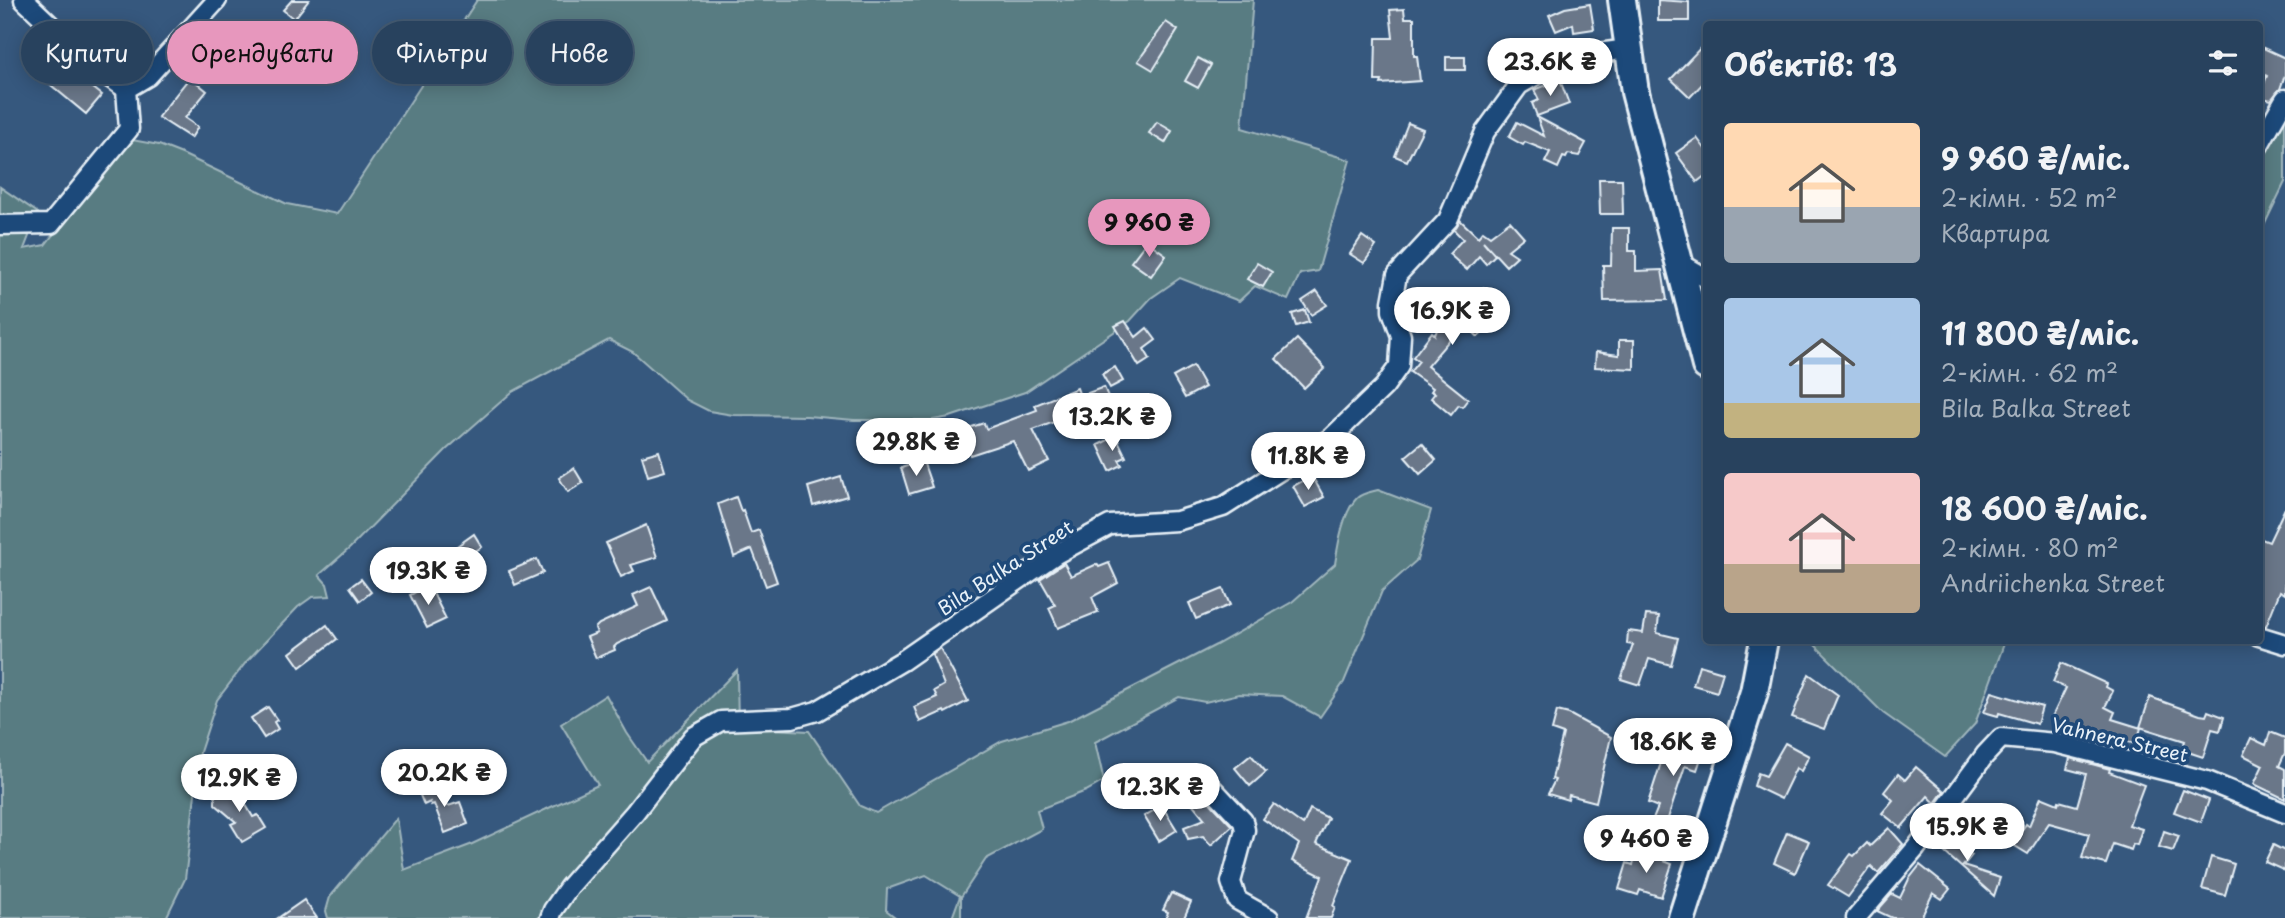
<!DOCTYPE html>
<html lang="uk">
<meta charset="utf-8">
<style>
body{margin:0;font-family:"Playpen Sans",sans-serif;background:#304964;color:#f1f3f6;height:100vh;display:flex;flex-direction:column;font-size:26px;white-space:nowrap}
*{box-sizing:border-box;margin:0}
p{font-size:23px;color:#a5b0bc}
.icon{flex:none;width:38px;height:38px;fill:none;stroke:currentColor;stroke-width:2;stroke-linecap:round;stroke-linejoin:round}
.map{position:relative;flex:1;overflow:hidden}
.panel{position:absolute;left:1703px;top:21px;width:560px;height:623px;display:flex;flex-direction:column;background:#28425e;border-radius:7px;box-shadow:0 4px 18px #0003,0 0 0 2px #445b73}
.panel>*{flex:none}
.hud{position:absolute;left:21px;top:21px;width:665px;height:63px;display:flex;gap:14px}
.price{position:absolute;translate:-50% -60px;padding:0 16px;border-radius:24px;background:#fff;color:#222;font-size:23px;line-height:46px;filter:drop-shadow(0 2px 4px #0008)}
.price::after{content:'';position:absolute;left:50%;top:42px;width:21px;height:16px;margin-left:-10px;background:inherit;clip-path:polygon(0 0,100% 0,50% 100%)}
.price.on{background:#e797bd;color:#111}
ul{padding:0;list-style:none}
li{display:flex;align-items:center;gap:21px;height:175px;padding:0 21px}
li span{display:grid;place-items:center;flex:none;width:196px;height:140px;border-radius:7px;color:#555}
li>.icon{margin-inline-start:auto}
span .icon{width:84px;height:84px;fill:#fffc;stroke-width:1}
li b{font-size:30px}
h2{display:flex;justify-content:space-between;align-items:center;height:84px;padding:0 21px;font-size:30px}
.pill{padding:0 24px;border-radius:32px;background:#28425e;box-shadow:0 4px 18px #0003,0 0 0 2px #445b73;font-size:24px;line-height:63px}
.pill.on{background:#e797bd;color:#111}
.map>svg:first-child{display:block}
</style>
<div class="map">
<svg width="2285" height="918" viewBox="0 0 2285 918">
<rect width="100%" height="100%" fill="#36587e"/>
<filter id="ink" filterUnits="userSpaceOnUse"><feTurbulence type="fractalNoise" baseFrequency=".0143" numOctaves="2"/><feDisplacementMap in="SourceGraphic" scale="14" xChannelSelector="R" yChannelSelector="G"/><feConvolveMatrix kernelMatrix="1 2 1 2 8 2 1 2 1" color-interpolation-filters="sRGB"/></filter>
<g filter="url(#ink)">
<g fill="#587c82" stroke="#a0b6bd" stroke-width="2">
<path d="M 477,0 L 1253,0 L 1242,128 L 1350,160 L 1318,271 L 1300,274 L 1288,300 L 1255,286 L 1239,301 L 1180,278 L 1151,298 L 1130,321 L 1025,392 L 950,417 L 933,420 L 854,420 L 807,416 L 733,415 L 709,411 L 687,400 L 633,352 L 609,340 L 512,392 L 446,450 L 350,548 L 319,575 L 327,584 L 330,596 L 312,597 L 298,607 L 247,661 L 217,700 L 200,752 L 185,879 L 166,918 L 0,918 L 0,187 L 38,213 L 24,249 L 45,245 L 127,139 L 159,145 L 182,154 L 287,204 L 337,214 Z"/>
<path d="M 2285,108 L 2285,182 L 2260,234 L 2259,153 Z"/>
<path d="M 1378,490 L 1431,510 L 1417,560 L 1382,591 L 1344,682 L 1320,717 L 1282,696 L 1239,694 L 1205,702 L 1179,697 L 1095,742 L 1104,781 L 1086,791 L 1037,810 L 1042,829 L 986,859 L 961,897 L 961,918 L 952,918 L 960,896 L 926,875 L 887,889 L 886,910 L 895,917 L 889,918 L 328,918 L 326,911 L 330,897 L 396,818 L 404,870 L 470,845 L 598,785 L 561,724 L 606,695 L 627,733 L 647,762 L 737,670 L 738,727 L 809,731 L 860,806 L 876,813 L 1002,741 L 1068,721 L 1216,645 L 1292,602 L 1335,564 C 1338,545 1343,512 1357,498 C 1362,493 1371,492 1378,490 Z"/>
<path d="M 1811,641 L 1810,641 L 2005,641 L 1975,724 L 1945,757 L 1883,713 Z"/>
</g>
<g fill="#6a7789" stroke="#e8f1f8" stroke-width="2">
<path d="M 292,0 L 309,0 L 294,19 L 283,10 Z"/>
<path d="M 1658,0 L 1689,2 L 1689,21 L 1658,21 Z"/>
<path d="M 1590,4 L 1594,29 L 1574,32 L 1573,24 L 1556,31 L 1549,15 L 1565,8 Z"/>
<path d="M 1404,9 L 1405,18 L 1414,18 L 1414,56 L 1417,56 L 1420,81 L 1381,84 L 1382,81 L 1375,81 L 1376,38 L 1393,38 L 1390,10 Z"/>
<path d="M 1166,22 L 1178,30 L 1153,70 L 1138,61 Z"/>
<path d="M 235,39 L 256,50 L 248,66 L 226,54 Z"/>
<path d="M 1706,42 L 1706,80 L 1690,97 L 1671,79 Z"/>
<path d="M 2259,46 L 2285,58 L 2285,75 L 2280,89 L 2271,100 L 2259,97 L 2267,76 L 2259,72 Z"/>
<rect x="1446" y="57" width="19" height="13"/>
<path d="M 55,58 L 102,95 L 86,114 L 40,76 Z"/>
<path d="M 1198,58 L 1211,65 L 1198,88 L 1185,81 Z"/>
<path d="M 190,77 L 207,91 L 185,118 L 198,127 L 191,138 L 158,117 Z"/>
<path d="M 1560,80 L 1569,104 L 1537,116 L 1532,103 L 1539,100 L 1534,90 Z"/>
<path d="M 1537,117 L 1586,143 L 1579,156 L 1568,154 L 1566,158 L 1563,157 L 1558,168 L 1545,162 L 1550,152 L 1525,142 L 1523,145 L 1509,137 L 1517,122 L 1544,136 Z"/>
<path d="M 1157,122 L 1172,131 L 1165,143 L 1149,133 Z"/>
<path d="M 1408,123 L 1423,129 L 1407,161 L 1395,156 Z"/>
<path d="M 1697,138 L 1706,150 L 1706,175 L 1697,182 L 1676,153 Z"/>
<path d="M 1599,179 L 1622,179 L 1623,214 L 1600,214 Z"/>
<path d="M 1460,220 L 1478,237 L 1483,231 L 1490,236 L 1510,221 L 1524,237 L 1508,250 L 1517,256 L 1506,266 L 1483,241 L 1495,255 L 1486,264 L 1479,256 L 1467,270 L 1449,254 L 1463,239 L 1454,230 Z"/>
<path d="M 1612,228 L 1629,228 L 1629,251 L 1636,251 L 1636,271 L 1662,270 L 1667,300 L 1604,301 L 1603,265 L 1611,265 Z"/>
<path d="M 1362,236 L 1376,246 L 1364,263 L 1350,254 Z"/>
<path d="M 1147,241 L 1166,255 L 1151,276 L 1131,262 Z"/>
<path d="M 1257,263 L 1272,272 L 1263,287 L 1247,279 Z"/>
<path d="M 1483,288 L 1489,294 L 1484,300 L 1500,318 L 1478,337 L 1464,323 L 1427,366 L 1468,399 L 1462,407 L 1459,405 L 1451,415 L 1431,398 L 1435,393 L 1431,391 L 1433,388 L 1410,372 L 1419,361 L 1413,357 L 1432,332 L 1435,335 L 1445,309 L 1455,312 Z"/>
<path d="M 1317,291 L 1327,305 L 1311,315 L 1302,301 Z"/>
<path d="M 1305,310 L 1309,322 L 1296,326 L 1292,314 Z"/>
<path d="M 1125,321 L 1136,337 L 1147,328 L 1156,340 L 1144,349 L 1150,359 L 1139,366 L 1115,326 Z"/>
<path d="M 1297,339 L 1325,368 L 1304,388 L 1276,359 Z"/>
<path d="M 1619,340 L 1634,340 L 1634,369 L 1595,367 L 1596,352 L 1619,355 Z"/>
<path d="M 1193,366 L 1205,387 L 1185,398 L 1173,377 Z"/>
<path d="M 1115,367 L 1123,381 L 1110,388 L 1102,374 Z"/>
<path d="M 1104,387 L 1110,402 L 1076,417 L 1075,414 L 1033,430 L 1049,461 L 1028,471 L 1013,441 L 970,455 L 963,432 L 965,429 L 984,423 L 986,429 L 1037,410 L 1035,405 L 1077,388 L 1080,396 Z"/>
<path d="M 1116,436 L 1126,457 L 1119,460 L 1122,465 L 1110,471 L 1098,445 Z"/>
<path d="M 1422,443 L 1436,460 L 1420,474 L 1405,457 Z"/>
<path d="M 659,451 L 665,471 L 648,476 L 642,456 Z"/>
<path d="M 923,461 L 932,487 L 909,494 L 901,468 Z"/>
<path d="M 574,468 L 583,483 L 568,492 L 559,478 Z"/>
<path d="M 1312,476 L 1324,497 L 1305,507 L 1293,486 Z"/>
<path d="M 841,477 L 847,496 L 813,506 L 808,487 Z"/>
<path d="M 736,497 L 741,511 L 743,510 L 751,533 L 759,530 L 777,582 L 766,586 L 752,549 L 734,557 L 718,504 Z"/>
<path d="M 2285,508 L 2285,594 L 2280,591 L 2266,626 L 2259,625 L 2259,538 L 2269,542 Z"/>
<path d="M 646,525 L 657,557 L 631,565 L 634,571 L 621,577 L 606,543 Z"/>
<path d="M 474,534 L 482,547 L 464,558 L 457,546 Z"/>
<path d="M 537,559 L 543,573 L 515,585 L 509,571 Z"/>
<path d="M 1064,563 L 1071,576 L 1097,564 L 1099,567 L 1109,563 L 1118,583 L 1092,597 L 1098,612 L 1058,628 L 1049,608 L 1055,605 L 1040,579 Z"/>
<path d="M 361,579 L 371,592 L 360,601 L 350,587 Z"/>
<path d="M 429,585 L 446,619 L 427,628 L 410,595 Z"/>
<path d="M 651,587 L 667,621 L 617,644 L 614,647 L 615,650 L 596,658 L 587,637 L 597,633 L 595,628 L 599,624 L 638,606 L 633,595 Z"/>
<path d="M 1223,589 L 1230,605 L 1196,619 L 1189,603 Z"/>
<path d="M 1646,615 L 1659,616 L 1657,633 L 1678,638 L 1671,665 L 1649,659 L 1640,685 L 1621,679 L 1633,645 L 1627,644 L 1628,631 L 1643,633 Z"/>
<path d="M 327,625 L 337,639 L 300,667 L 290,653 Z"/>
<path d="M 940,648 L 968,701 L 945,713 L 944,711 L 920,722 L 914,707 L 937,697 L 934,691 L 944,685 L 932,654 Z"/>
<path d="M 2061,663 L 2107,684 L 2106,687 L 2113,691 L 2105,707 L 2115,712 L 2112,719 L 2141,728 L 2136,744 L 2104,735 L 2099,742 L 2051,719 L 2066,688 L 2053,682 Z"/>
<path d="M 1699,665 L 1723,672 L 1717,692 L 1693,685 Z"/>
<path d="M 1809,674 L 1838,695 L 1824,729 L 1792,717 Z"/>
<path d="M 1992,692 L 2042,707 L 2037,724 L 1999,713 L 1998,716 L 1984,712 Z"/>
<path d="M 2150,697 L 2200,715 L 2206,716 L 2208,711 L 2224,717 L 2220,731 L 2212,729 L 2203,757 L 2182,750 L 2185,741 L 2140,727 Z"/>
<path d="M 268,707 L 277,720 L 274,722 L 278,729 L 264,738 L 251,718 Z"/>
<path d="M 1557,711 L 1569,714 L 1611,737 L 1596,802 L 1569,795 L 1568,800 L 1548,794 L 1555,780 L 1552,779 L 1563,734 L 1552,730 Z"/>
<path d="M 2270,732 L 2285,738 L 2285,753 L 2279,766 L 2285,769 L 2285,799 L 2254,784 L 2263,765 L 2243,755 L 2251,738 L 2266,745 Z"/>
<path d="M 1687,734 L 1707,741 L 1697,770 L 1685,766 L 1662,837 L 1648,832 L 1658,807 L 1648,803 L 1668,741 L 1683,747 Z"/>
<path d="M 1785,743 L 1809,756 L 1801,771 L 1796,768 L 1781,799 L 1754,786 L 1758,773 L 1766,776 Z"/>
<path d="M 1251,755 L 1266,772 L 1250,786 L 1235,768 Z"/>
<path d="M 2070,758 L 2110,769 L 2109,772 L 2144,785 L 2129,825 L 2142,829 L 2137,845 L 2133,844 L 2131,850 L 2113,844 L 2106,864 L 2082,858 L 2089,834 L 2049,823 L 2028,854 L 2015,846 L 2015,840 L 2026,824 L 2029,826 L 2041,797 L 2058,804 L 2059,801 L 2077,806 L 2086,774 L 2067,769 Z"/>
<path d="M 1916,767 L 1944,791 L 1935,803 L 1928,796 L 1901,828 L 1882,813 L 1893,800 L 1884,792 L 1898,774 L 1905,780 Z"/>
<path d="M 438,782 L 448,806 L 460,802 L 468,824 L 445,833 L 434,804 L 431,805 L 430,802 L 424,805 L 419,793 Z"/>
<path d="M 215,786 L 223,793 L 228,787 L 243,800 L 253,817 L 258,815 L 266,828 L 242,842 L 231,824 L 236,822 L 215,804 Z"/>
<path d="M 1200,786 L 1203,795 L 1232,826 L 1211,845 L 1203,836 L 1188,839 L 1184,827 L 1205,819 L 1186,796 Z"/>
<path d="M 2183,790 L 2209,800 L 2201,822 L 2174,812 Z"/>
<path d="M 1274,804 L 1303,825 L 1310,809 L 1328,818 L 1316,844 L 1352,859 L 1333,906 L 1335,907 L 1331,918 L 1306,918 L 1322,876 L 1292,861 L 1299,844 L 1263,819 Z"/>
<path d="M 1162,806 L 1177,830 L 1159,841 L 1144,816 Z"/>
<path d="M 1889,828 L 1903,844 L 1878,873 L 1871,866 L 1848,897 L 1828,885 L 1851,854 L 1854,856 L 1867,843 L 1870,846 Z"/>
<path d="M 2164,831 L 2179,836 L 2173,851 L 2159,847 Z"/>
<path d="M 1787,832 L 1809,841 L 1795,873 L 1774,863 Z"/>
<path d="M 1945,835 L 1950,835 L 1972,855 L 1963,866 L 2000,878 L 1994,896 L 1936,845 Z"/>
<path d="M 2273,845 L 2285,851 L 2285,871 L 2265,862 Z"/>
<path d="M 1650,851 L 1665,856 L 1664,861 L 1672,864 L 1661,897 L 1640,890 L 1638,895 L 1619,889 L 1627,863 L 1633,865 L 1635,857 L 1646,861 Z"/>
<path d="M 2211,857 L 2234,864 L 2225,895 L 2202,889 Z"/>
<path d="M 1920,865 L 1950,889 L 1942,899 L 1933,893 L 1921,918 L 1892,918 L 1877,911 L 1892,894 L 1900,898 L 1909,879 Z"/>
<path d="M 1171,893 L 1191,902 L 1184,918 L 1166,918 L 1168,912 L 1163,910 Z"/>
<path d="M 304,900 L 317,918 L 278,918 Z"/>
</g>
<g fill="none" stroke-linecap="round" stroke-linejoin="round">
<defs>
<g id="street">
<path d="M 24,0 L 96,68 L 126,89"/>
<path d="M 2259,145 L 2285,99"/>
<path d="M 0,225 L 51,224 L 129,129 L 126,89 L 148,76 L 217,0"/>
<path d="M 1680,263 L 1706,278"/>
<path d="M 2259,636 L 2285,644"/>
<path d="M 1211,787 L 1243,821 L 1245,830 L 1231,882 L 1237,900 L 1269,918"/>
<path d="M 550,918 L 553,910 L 569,887 L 635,812 L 693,737 L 721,721 L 792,718 L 817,711 L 902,661 L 1056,554 L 1110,525 L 1177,521 L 1223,507 L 1331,438 L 1384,387 L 1399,366 L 1401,336 L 1392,311 L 1392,302 L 1397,275 L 1448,220 L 1485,132 L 1519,85 L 1538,74 L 1591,54 L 1628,49"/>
<path d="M 1856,918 L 1916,848 L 1985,755 L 2001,738 L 2055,743 L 2207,781 L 2285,813"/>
</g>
<g id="secondary">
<path d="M 1622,0 L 1635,92 L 1706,366"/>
<path d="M 1682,918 L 1754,692 L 1764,640"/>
</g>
</defs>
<use href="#street" stroke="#e8f1f8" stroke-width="23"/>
<use href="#secondary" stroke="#e8f1f8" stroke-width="32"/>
<use href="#street" stroke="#1f4a7a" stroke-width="18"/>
<use href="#secondary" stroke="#1f4a7a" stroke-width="26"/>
</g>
</g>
<g text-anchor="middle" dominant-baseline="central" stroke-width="7" stroke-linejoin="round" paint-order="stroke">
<g font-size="19" fill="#e8f1f8" stroke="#1f4a7a">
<text transform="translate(1005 567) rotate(-33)">Bila Balka Street</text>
<text transform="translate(2120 739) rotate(13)">Vahnera Street</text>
</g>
</g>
</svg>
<b class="price" style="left:1550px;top:98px">23.6K ₴</b>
<b class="price on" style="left:1149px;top:259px">9 960 ₴</b>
<b class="price" style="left:1452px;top:347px">16.9K ₴</b>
<b class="price" style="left:1112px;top:453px">13.2K ₴</b>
<b class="price" style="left:916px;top:478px">29.8K ₴</b>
<b class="price" style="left:1308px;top:492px">11.8K ₴</b>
<b class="price" style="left:428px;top:607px">19.3K ₴</b>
<b class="price" style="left:1673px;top:778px">18.6K ₴</b>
<b class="price" style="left:444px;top:809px">20.2K ₴</b>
<b class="price" style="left:239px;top:814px">12.9K ₴</b>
<b class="price" style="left:1160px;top:823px">12.3K ₴</b>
<b class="price" style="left:1967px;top:863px">15.9K ₴</b>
<b class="price" style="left:1646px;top:875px">9 460 ₴</b>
<div class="hud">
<a class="pill">Купити</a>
<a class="pill on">Орендувати</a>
<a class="pill">Фільтри</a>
<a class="pill">Нове</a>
</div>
<section class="panel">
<h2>Об’єктів: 13<svg class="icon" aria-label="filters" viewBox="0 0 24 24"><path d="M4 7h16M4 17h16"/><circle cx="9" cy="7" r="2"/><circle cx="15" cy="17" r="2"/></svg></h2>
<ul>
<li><span style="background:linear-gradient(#ffd9b3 60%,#9aa5b1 0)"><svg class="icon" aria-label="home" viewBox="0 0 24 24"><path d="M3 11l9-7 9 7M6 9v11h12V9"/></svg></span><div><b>9 960 ₴/міс.</b><p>2-кімн. · 52 m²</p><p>Квартира</p></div></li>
<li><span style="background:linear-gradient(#a9c7e8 75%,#c2b280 0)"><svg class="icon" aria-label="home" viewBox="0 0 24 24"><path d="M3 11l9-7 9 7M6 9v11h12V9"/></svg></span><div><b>11 800 ₴/міс.</b><p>2-кімн. · 62 m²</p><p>Bila Balka Street</p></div></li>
<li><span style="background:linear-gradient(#f6c9c9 65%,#b9a48a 0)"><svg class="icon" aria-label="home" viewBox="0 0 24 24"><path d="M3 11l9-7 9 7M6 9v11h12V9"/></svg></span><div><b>18 600 ₴/міс.</b><p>2-кімн. · 80 m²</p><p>Andriichenka Street</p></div></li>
</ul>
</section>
</div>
